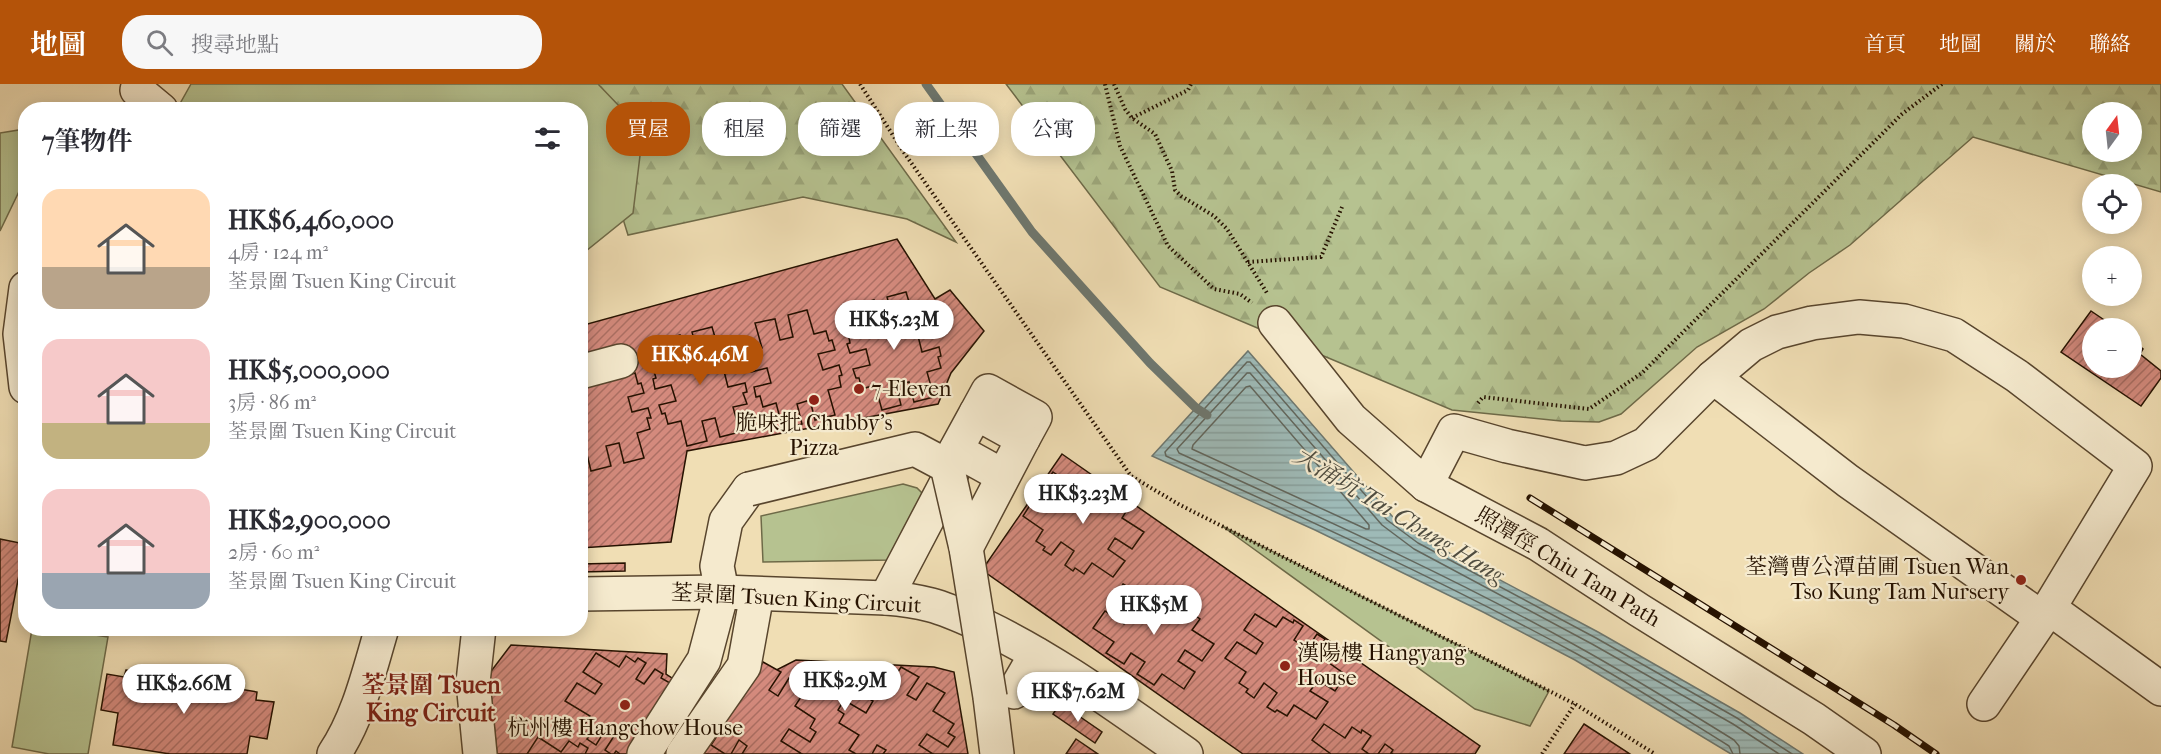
<!DOCTYPE html>
<html lang="zh-TW">
<meta charset="utf-8">
<style>
body{margin:0;font-family:"IM FELL French Canon","Noto Serif TC",serif;background:#f7f7f7;color:#2b2b33;height:100vh;display:flex;flex-direction:column;font-size:22px;white-space:nowrap}
*{box-sizing:border-box;margin:0}
p{font-size:20px;color:#7c7c81}
.icon{flex:none;width:33px;height:33px;fill:none;stroke:currentColor;stroke-width:2;stroke-linecap:round;stroke-linejoin:round}
.map{position:relative;flex:1;overflow:hidden}
.drawer{position:absolute;left:18px;top:18px;width:570px;height:534px;display:flex;flex-direction:column;background:#fff;border-radius:24px;box-shadow:0 3px 15px #0003}
.drawer>*{flex:none}
.hud{position:absolute;left:606px;top:18px;width:570px;height:54px;display:flex;gap:12px}
.needle{width:39px;rotate:15deg}
.fabs{position:absolute;left:2082px;top:18px;display:grid;gap:12px}
.fabs a{display:grid;place-items:center;width:60px;height:60px;border-radius:50%;background:#fff;box-shadow:0 3px 15px #0003;font-size:30px}
.price{position:absolute;translate:-50% -51px;padding:0 14px;border-radius:21px;background:#fff;color:#222;font-size:20px;line-height:39px;filter:drop-shadow(0 2px 3px #0008)}
.price::after{content:'';position:absolute;left:50%;top:36px;width:18px;height:14px;margin-left:-9px;background:inherit;clip-path:polygon(0 0,100% 0,50% 100%)}
.price.selected{background:#b45309;color:#fff}
ul{padding:0;list-style:none}
li{display:flex;align-items:center;gap:18px;height:150px;padding:0 24px}
li span{display:grid;place-items:center;flex:none;width:168px;height:120px;border-radius:18px;color:#555}
li>.icon{margin-inline-start:auto}
span .icon{width:72px;height:72px;fill:#fffc;stroke-width:1}
li b{font-size:26px}
h2{display:flex;justify-content:space-between;align-items:center;height:72px;padding:0 24px;font-size:26px}
.tag{padding:0 21px;border-radius:24px;background:#fff;box-shadow:0 3px 15px #0003;font-size:21px;line-height:54px}
.tag.selected{background:#b45309;color:#fff}
header{display:flex;align-items:center;gap:36px;box-sizing:border-box;height:84px;padding:0 30px;background:#b45309;color:#fff}
header strong{font-size:28px}
nav{display:flex;gap:33px;margin-inline-start:auto;font-size:21px}
.search{width:420px;height:54px;background:#f7f7f7;display:flex;align-items:center;gap:15px;box-sizing:border-box;padding:0 21px;border-radius:24px;color:#7c7c81;font-size:22px}
.map>svg:first-child{display:block}
</style>
<header>
<strong>地圖</strong>
<div class="search"><svg class="icon" aria-label="search" viewBox="0 0 24 24"><circle cx="10" cy="10" r="6"/><path d="M15 15l6 6"/></svg>搜尋地點</div>
<nav><a>首頁</a><a>地圖</a><a>關於</a><a>聯絡</a></nav>
</header>
<div class="map">
<svg width="2161" height="670" viewBox="0 0 2161 670">
<defs>
<pattern id="forest-firs" width="22" height="20" patternUnits="userSpaceOnUse" patternTransform="scale(1.5)"><rect width="22" height="20" fill="#b6c290"/><path d="M5 1l3.5 6h-7zM16 11l3.5 6h-7z" fill="#9ca67a"/></pattern>
<pattern id="water-rules" width="6" height="5" patternUnits="userSpaceOnUse" patternTransform="scale(1.5)"><rect width="6" height="5" fill="#9ebab7"/><path d="M0 2.5h6" fill="none" stroke="#889f9c"/></pattern>
<pattern id="building-hatch" width="6" height="6" patternUnits="userSpaceOnUse" patternTransform="scale(1.5)"><rect width="6" height="6" fill="#d48a7d"/><path d="M-1 1l2-2M0 6l6-6M5 7l2-2" fill="none" stroke="#ac6f64"/></pattern>
</defs>
<rect width="100%" height="100%" fill="#f0deb4"/>
<filter id="stains"><feTurbulence type="fractalNoise" baseFrequency=".00333" numOctaves="4"/><feColorMatrix values="0 0 0 0 .2 0 0 0 0 .09 0 0 0 0 .02 0 0 0 .5 -.17"/></filter>
<radialGradient id="worn" r=".72"><stop offset=".6" stop-color="#630" stop-opacity="0"/><stop offset="1" stop-color="#630" stop-opacity=".3"/></radialGradient>
<g fill="url(#forest-firs)" stroke="#6e6a48" stroke-width="1.5" fill-rule="evenodd">
<path d="M 576,0 L 842,0 L 956,158 L 907,135 L 803,113 L 628,151 L 602,67 Z"/>
<path d="M 1006,0 L 2161,0 L 2161,108 L 1973,53 L 1850,161 L 1809,189 L 1764,225 L 1697,263 L 1621,330 L 1599,338 L 1561,337 L 1452,326 L 1160,203 ZM 2092,28 L 2132,28 L 2132,68 L 2092,68 Z"/>
</g>
<g fill="#b6c290" stroke="#6e6a48" stroke-width="1.5">
<path d="M 191,0 L 598,0 L 643,47 L 633,129 L 581,171 L 580,26 L 177,25 Z"/>
<path d="M 25,45 L 25,95 L 0,147 L 0,49 Z"/>
<path d="M 903,400 L 917,404 L 925,412 L 892,476 L 763,478 L 761,432 Z"/>
<path d="M 1222,442 L 1549,607 L 1530,642 L 1475,625 Z"/>
<path d="M 32,545 L 56,545 L 108,553 L 88,670 L 49,670 L 12,663 Z"/>
</g>
<path fill="url(#water-rules)" stroke="#6e776e" stroke-width="1.5" d="M 1248,267 L 1392,432 L 1421,454 L 1598,548 L 1740,629 L 1803,670 L 1731,670 L 1575,576 L 1483,528 L 1315,446 L 1152,372 Z"/>
<g fill="none" stroke-linecap="round" stroke-linejoin="round">
<g stroke="#62665c" stroke-width="1.5">
<path d="M 1250,302 L 1369,441 L 1369,445 L 1366,445 L 1192,365 L 1193,361 L 1246,303 Z"/>
<path d="M 1733,670 L 1729,662 C 1679,631 1629,599 1577,570 C 1443,497 1305,434 1166,372 L 1165,368 L 1247,278 L 1250,278 L 1387,436 L 1418,459 L 1596,554 L 1737,634 L 1792,670"/>
<path d="M 1740,670 L 1739,662 L 1734,656 C 1684,625 1634,594 1582,565 C 1452,492 1315,431 1179,369 L 1177,365 L 1247,289 L 1250,289 L 1382,441 L 1414,465 L 1592,560 L 1733,640 L 1779,670"/>
</g>
<path stroke="#6e776e" stroke-width="9" d="M 926,0 L 1032,148 L 1150,279 L 1196,324 L 1207,331"/>
</g>
<g fill="url(#building-hatch)" stroke="#261200" stroke-width="1.5">
<path d="M 897,155 L 935,215 L 950,206 L 984,247 L 951,289 L 938,320 L 687,367 L 671,458 L 580,464 L 580,242 Z"/>
<path d="M 906,208 L 913,231 L 925,228 L 928,239 L 932,238 L 934,248 L 918,252 L 922,268 L 939,263 L 941,272 L 938,273 L 941,284 L 927,288 L 934,313 L 914,318 L 909,298 L 896,301 L 901,321 L 882,326 L 875,301 L 862,305 L 859,294 L 856,294 L 853,285 L 870,281 L 866,265 L 850,269 L 847,260 L 850,259 L 848,248 L 861,245 L 855,221 L 874,216 L 880,238 L 893,235 L 887,213 Z"/>
<path d="M 807,226 L 814,250 L 826,247 L 829,257 L 832,256 L 835,266 L 818,270 L 823,286 L 839,281 L 842,291 L 839,292 L 841,303 L 828,306 L 835,331 L 815,336 L 810,316 L 797,320 L 802,340 L 783,345 L 776,319 L 763,323 L 760,312 L 756,313 L 754,303 L 771,299 L 767,284 L 751,288 L 748,278 L 751,277 L 749,267 L 762,264 L 755,239 L 775,235 L 780,256 L 793,253 L 788,231 Z"/>
<path d="M 2091,227 L 2116,244 L 2092,244 L 2092,284 L 2132,284 L 2132,256 L 2143,265 L 2140,270 L 2161,287 L 2161,294 L 2141,322 L 2061,268 Z"/>
<path d="M 712,243 L 719,267 L 731,264 L 734,274 L 737,274 L 740,284 L 724,287 L 728,303 L 745,299 L 747,308 L 743,309 L 747,320 L 733,323 L 740,348 L 720,353 L 715,334 L 702,337 L 707,357 L 687,362 L 681,337 L 668,340 L 665,329 L 662,330 L 659,321 L 676,317 L 671,301 L 655,305 L 653,295 L 656,294 L 653,284 L 666,280 L 660,257 L 680,251 L 686,273 L 698,270 L 692,248 Z"/>
<path d="M 580,278 L 622,293 L 635,289 L 638,300 L 641,299 L 644,309 L 628,313 L 632,328 L 648,324 L 651,334 L 647,334 L 650,345 L 637,349 L 644,374 L 624,379 L 619,359 L 606,362 L 611,382 L 591,387 L 585,362 L 580,363 Z"/>
<path d="M 1062,370 L 1480,662 L 1475,670 L 1243,670 L 982,486 Z"/>
<path d="M 1053,388 L 1074,402 L 1081,391 L 1090,397 L 1092,394 L 1100,400 L 1091,413 L 1104,422 L 1114,408 L 1122,414 L 1120,416 L 1129,423 L 1122,434 L 1144,448 L 1132,465 L 1115,454 L 1108,465 L 1125,477 L 1113,493 L 1092,479 L 1084,490 L 1075,484 L 1073,487 L 1065,481 L 1074,467 L 1061,458 L 1051,471 L 1043,466 L 1045,463 L 1036,457 L 1043,446 L 1023,432 L 1034,415 L 1053,428 L 1060,417 L 1041,405 Z"/>
<path d="M 0,455 L 25,460 L 6,558 L 0,557 Z"/>
<path d="M 625,479 L 625,487 L 580,488 L 580,480 Z"/>
<path d="M 1123,500 L 1144,513 L 1151,502 L 1160,509 L 1162,506 L 1171,511 L 1161,525 L 1175,534 L 1184,520 L 1192,525 L 1190,528 L 1200,535 L 1192,546 L 1214,560 L 1202,577 L 1185,566 L 1178,577 L 1195,588 L 1184,605 L 1162,590 L 1154,601 L 1137,590 L 1145,578 L 1131,569 L 1124,580 L 1106,569 L 1114,558 L 1093,544 L 1105,527 L 1124,540 L 1131,529 L 1112,516 Z"/>
<path d="M 1255,530 L 1276,543 L 1283,533 L 1293,539 L 1294,536 L 1303,542 L 1294,556 L 1307,565 L 1317,550 L 1325,555 L 1323,559 L 1332,565 L 1325,576 L 1346,591 L 1335,607 L 1318,596 L 1310,607 L 1328,618 L 1316,635 L 1294,621 L 1287,632 L 1277,626 L 1275,628 L 1267,623 L 1277,609 L 1264,599 L 1254,614 L 1246,608 L 1248,605 L 1239,599 L 1246,588 L 1225,574 L 1237,558 L 1256,570 L 1263,559 L 1244,546 Z"/>
<path d="M 511,561 L 667,570 L 666,590 L 678,598 L 630,670 L 497,670 L 489,590 Z"/>
<path d="M 596,569 L 619,583 L 626,572 L 635,578 L 638,574 L 646,579 L 636,595 L 644,600 L 655,585 L 663,590 L 661,594 L 670,599 L 627,670 L 620,670 L 616,667 L 614,670 L 611,670 L 605,666 L 616,649 L 607,643 L 596,661 L 587,655 L 590,651 L 581,646 L 590,632 L 565,617 L 577,599 L 595,610 L 602,600 L 583,588 Z"/>
<path d="M 796,576 L 934,583 L 954,588 L 968,670 L 700,670 L 747,601 Z"/>
<path d="M 763,578 L 781,588 L 769,606 L 778,612 L 789,594 L 807,604 L 795,622 L 815,635 L 810,644 L 816,648 L 810,658 L 789,645 L 781,657 L 802,670 L 742,670 L 747,662 L 739,656 L 731,670 L 725,670 L 711,661 L 721,646 L 700,634 L 713,599 L 719,589 L 726,592 L 752,596 Z"/>
<path d="M 901,583 L 919,593 L 907,611 L 916,616 L 927,599 L 945,609 L 933,627 L 954,640 L 948,649 L 955,653 L 948,663 L 927,650 L 919,661 L 933,670 L 883,670 L 886,666 L 877,661 L 872,670 L 856,670 L 849,666 L 859,651 L 839,639 L 844,630 L 838,626 L 844,616 L 866,629 L 873,617 L 851,604 L 857,593 L 864,597 L 870,588 L 890,601 Z"/>
<path d="M 126,586 L 257,608 L 256,616 L 274,618 L 267,655 L 250,652 L 247,670 L 170,670 L 113,661 L 118,629 L 101,626 L 107,590 L 124,593 Z"/>
<path d="M 1060,619 L 1102,648 L 1095,659 L 1053,630 Z"/>
<path d="M 1324,640 L 1345,654 L 1352,643 L 1361,649 L 1362,646 L 1371,652 L 1362,665 L 1369,670 L 1331,670 L 1312,656 Z"/>
<path d="M 1584,640 L 1630,670 L 1564,670 Z"/>
<path d="M 538,653 L 561,668 L 569,657 L 578,663 L 580,659 L 588,664 L 585,670 L 527,670 Z"/>
<path d="M 1076,655 L 1098,670 L 1066,670 Z"/>
<path d="M 1385,660 L 1393,666 L 1391,669 L 1393,670 L 1378,670 Z"/>
</g>
<g fill="none" stroke-linecap="round" stroke-linejoin="round">
<defs>
<g id="minor">
<path d="M 137,6 L 161,26"/>
<path d="M 26,204 L 20,250 L 26,303"/>
<path d="M 1275,239 L 1351,335 L 1426,401 L 1538,460 L 1639,526 L 1814,635 L 1864,670"/>
<path d="M 580,288 L 621,277"/>
<path d="M 1713,293 L 1848,397 L 2042,534"/>
<path d="M 1426,401 L 1454,347 L 1507,362 L 1585,379 L 1616,374 L 1646,360 L 1713,293 L 1751,261 L 1777,248 L 1812,239 L 1859,233 L 1904,237 L 1954,251 L 2017,292 L 2135,382 L 2049,524 L 1984,620"/>
<path d="M 580,510 L 722,508 L 886,514 C 901,515 916,517 931,521 C 950,526 968,535 986,543 C 1057,577 1121,625 1186,670"/>
<path d="M 886,514 L 959,375"/>
<path d="M 2049,524 L 2161,605"/>
<path d="M 479,544 L 473,598 L 480,670"/>
<path d="M 1014,608 L 1036,570"/>
<path d="M 990,613 L 997,670"/>
<path d="M 334,670 C 359,633 369,587 382,544"/>
<path d="M 644,670 L 704,576 L 722,508 L 717,482 L 726,437 L 749,405"/>
<path d="M 683,670 L 744,582 L 757,510"/>
</g>
</defs>
<use href="#minor" stroke="#58452d" stroke-width="36"/>
<g stroke="#261200" stroke-width="4" stroke-dasharray="1.5 3" stroke-linecap="butt">
<path d="M 860,0 L 905,70 L 1131,392 L 1180,421 L 1575,620 L 1655,670"/>
<path d="M 1105,0 L 1120,62 L 1168,162 L 1214,205 L 1240,210 L 1252,219"/>
<path d="M 1114,0 L 1125,25 L 1132,34 L 1155,50 L 1172,87 L 1175,106 L 1181,112 L 1214,132 L 1227,145 L 1267,209"/>
<path d="M 1132,34 L 1188,6 L 1191,0"/>
<path d="M 1248,178 L 1321,173 L 1342,123"/>
<path d="M 1478,319 L 1483,313 L 1589,325 L 1642,289 L 1902,30 L 1942,0"/>
<path d="M 1542,670 L 1575,620"/>
</g>
<use href="#minor" stroke="#f5eace" stroke-width="33"/>
<defs>
<path id="rail" d="M 1530,414 L 1894,641 L 1936,670"/>
</defs>
<use href="#rail" stroke="#261200" stroke-width="7"/>
<use href="#rail" stroke="#f5eace" stroke-width="4.5" stroke-dasharray="14" stroke-linecap="butt"/>
<defs>
<g id="minor-bridge">
<path d="M 976,329 L 988,307 L 1035,333 L 1023,355"/>
<path d="M 956,366 L 1003,392"/>
<path d="M 947,382 L 976,329 L 1023,355 L 966,464"/>
<path d="M 749,405 L 915,365 L 947,382 L 966,464 L 990,613"/>
</g>
</defs>
<use href="#minor-bridge" stroke="#58452d" stroke-width="36" stroke-linecap="butt"/>
<use href="#minor-bridge" stroke="#f5eace" stroke-width="33"/>
</g>
<g fill="#8f2418" stroke="#f5eace" stroke-width="2">
<circle cx="859" cy="305" r="6"/>
<circle cx="814" cy="316" r="6"/>
<circle cx="2021" cy="496" r="6"/>
<circle cx="1285" cy="582" r="6"/>
<circle cx="625" cy="621" r="6"/>
</g>
<g text-anchor="middle" dominant-baseline="central" stroke-width="4.5" stroke-linejoin="round" paint-order="stroke">
<g font-size="22" fill="#261200" stroke="#f5eace" text-anchor="start">
<text x="871" y="305">7-Eleven</text>
<text x="814" y="339" text-anchor="middle">脆味批 Chubby's<tspan x="814" dy="25">Pizza</tspan></text>
<text x="2009" y="483" text-anchor="end">荃灣曹公潭苗圃 Tsuen Wan<tspan x="2009" dy="25">Tso Kung Tam Nursery</tspan></text>
<text x="1297" y="569">漢陽樓 Hangyang<tspan x="1297" dy="25">House</tspan></text>
<text x="625" y="644" text-anchor="middle">杭州樓 Hangchow House</text>
</g>
<g font-size="22" fill="#261200" stroke="#f5eace">
<text transform="translate(1568 483) rotate(31)">照潭徑 Chiu Tam Path</text>
<text transform="translate(796 515) rotate(3)">荃景圍 Tsuen King Circuit</text>
</g>
<g font-size="24" font-style="italic" fill="#504d40" stroke="#f5eace">
<text transform="translate(1399 431) rotate(31)">大涌坑 Tai Chung Hang</text>
</g>
<g font-size="24" font-weight="bold" fill="#7a1f14" stroke="#f5eace">
<text x="431" y="601">荃景圍 Tsuen<tspan x="431" dy="28">King Circuit</tspan></text>
</g>
</g>
<rect width="100%" height="100%" filter="url(#stains)"/>
<rect width="100%" height="100%" fill="url(#worn)"/>
</svg>
<div class="fabs">
<a><svg class="needle" viewBox="-14 -14 28 28"><path d="M0-13l5 13h-10z" fill="#e53935"/><path d="M0 13l5-13h-10z" fill="#7c7c81"/></svg></a>
<a><svg class="icon" aria-label="locate" viewBox="0 0 24 24"><circle cx="12" cy="12" r="6"/><path d="M12 2v4M12 18v4M2 12h4M18 12h4"/></svg></a>
<a>+</a>
<a>−</a>
</div>
<b class="price" style="left:894px;top:267px">HK$5.23M</b>
<b class="price selected" style="left:700px;top:302px">HK$6.46M</b>
<b class="price" style="left:1083px;top:441px">HK$3.23M</b>
<b class="price" style="left:1154px;top:552px">HK$5M</b>
<b class="price" style="left:845px;top:628px">HK$2.9M</b>
<b class="price" style="left:184px;top:631px">HK$2.66M</b>
<b class="price" style="left:1078px;top:639px">HK$7.62M</b>
<div class="hud">
<a class="tag selected">買屋</a>
<a class="tag">租屋</a>
<a class="tag">篩選</a>
<a class="tag">新上架</a>
<a class="tag">公寓</a>
</div>
<section class="drawer">
<h2>7筆物件<svg class="icon" aria-label="filters" viewBox="0 0 24 24"><path d="M4 7h16M4 17h16"/><circle cx="9" cy="7" r="2"/><circle cx="15" cy="17" r="2"/></svg></h2>
<ul>
<li><span style="background:linear-gradient(#ffd9b3 65%,#b9a48a 0)"><svg class="icon" aria-label="home" viewBox="0 0 24 24"><path d="M3 11l9-7 9 7M6 9v11h12V9"/></svg></span><div><b>HK$6,460,000</b><p>4房 · 124 m²</p><p>荃景圍 Tsuen King Circuit</p></div></li>
<li><span style="background:linear-gradient(#f6c9c9 70%,#c2b280 0)"><svg class="icon" aria-label="home" viewBox="0 0 24 24"><path d="M3 11l9-7 9 7M6 9v11h12V9"/></svg></span><div><b>HK$5,000,000</b><p>3房 · 86 m²</p><p>荃景圍 Tsuen King Circuit</p></div></li>
<li><span style="background:linear-gradient(#f6c9c9 70%,#9aa5b1 0)"><svg class="icon" aria-label="home" viewBox="0 0 24 24"><path d="M3 11l9-7 9 7M6 9v11h12V9"/></svg></span><div><b>HK$2,900,000</b><p>2房 · 60 m²</p><p>荃景圍 Tsuen King Circuit</p></div></li>
</ul>
</section>
</div>
